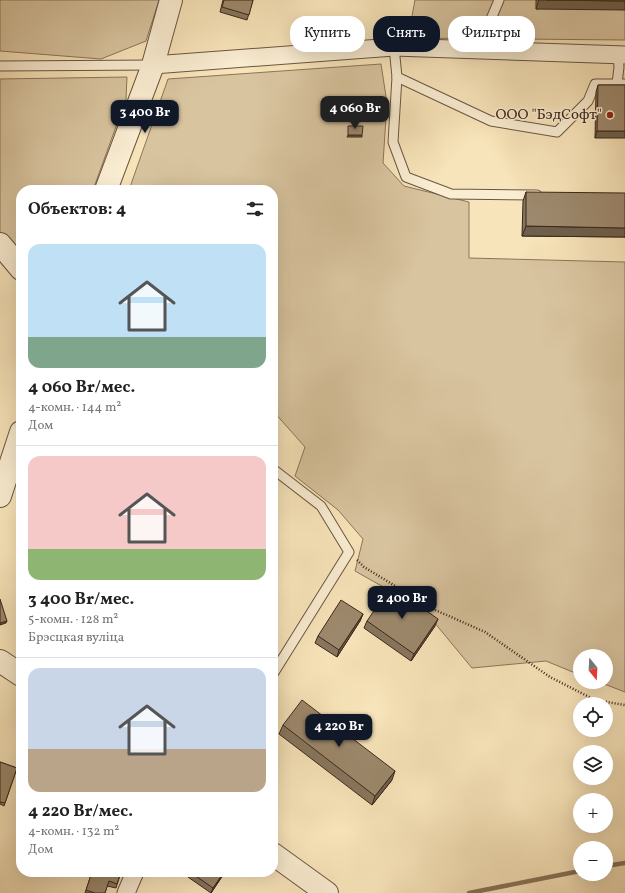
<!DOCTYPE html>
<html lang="ru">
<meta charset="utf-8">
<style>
body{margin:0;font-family:Vollkorn,serif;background:#f2f2f2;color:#222;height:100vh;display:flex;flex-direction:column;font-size:15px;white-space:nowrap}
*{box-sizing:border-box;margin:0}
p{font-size:13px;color:#767676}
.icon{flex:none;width:22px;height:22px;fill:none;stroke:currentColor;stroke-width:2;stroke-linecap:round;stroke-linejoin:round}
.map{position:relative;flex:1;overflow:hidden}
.panel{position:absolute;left:16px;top:185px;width:262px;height:692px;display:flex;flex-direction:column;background:#fff;border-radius:16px;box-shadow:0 4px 16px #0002}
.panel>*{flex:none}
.hud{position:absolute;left:290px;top:16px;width:275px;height:36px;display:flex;gap:8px}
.needle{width:26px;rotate:162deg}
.controls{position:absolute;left:573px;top:649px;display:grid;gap:8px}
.controls a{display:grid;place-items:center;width:40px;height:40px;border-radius:50%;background:#fff;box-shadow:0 4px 16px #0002;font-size:20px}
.price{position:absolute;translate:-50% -34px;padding:0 9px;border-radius:8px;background:#111827;color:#fff;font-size:13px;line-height:26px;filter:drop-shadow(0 1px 2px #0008)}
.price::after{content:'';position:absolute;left:50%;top:24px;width:12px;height:9px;margin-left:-6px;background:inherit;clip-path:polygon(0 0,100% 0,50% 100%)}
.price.active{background:#222;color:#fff}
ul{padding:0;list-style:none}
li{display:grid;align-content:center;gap:8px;height:212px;padding:0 12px}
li+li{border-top:1px solid #e0e0e0}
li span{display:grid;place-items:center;height:124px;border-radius:12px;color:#555}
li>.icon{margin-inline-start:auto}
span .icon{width:72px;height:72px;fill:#fffc;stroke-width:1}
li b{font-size:17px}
h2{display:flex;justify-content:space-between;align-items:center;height:48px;padding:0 12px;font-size:17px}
.chip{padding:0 14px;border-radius:16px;background:#fff;box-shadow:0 4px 16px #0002;font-size:14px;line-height:36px}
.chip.active{background:#111827;color:#fff}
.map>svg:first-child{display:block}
</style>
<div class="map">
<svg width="625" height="893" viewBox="0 0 625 893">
<rect width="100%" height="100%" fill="#f8e4ba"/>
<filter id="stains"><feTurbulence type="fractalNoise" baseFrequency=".005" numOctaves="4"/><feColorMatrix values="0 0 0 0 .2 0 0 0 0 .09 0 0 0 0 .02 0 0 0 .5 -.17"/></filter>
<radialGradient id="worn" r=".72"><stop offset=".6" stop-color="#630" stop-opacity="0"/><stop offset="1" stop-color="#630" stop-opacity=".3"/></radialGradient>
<g fill="#d8c49f" stroke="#8a765c">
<path d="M 0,0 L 159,0 L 146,41 L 101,59 L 0,51 Z"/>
<path d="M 415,0 L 625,0 L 625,40 L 408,38 Z"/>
<path d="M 381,64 L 387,103 L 383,163 L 404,186 L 469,202 L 469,258 L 625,262 L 625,692 L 599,682 L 606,682 L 606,656 L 580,656 L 580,675 L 546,661 L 472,668 L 424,610 L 355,571 L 363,539 L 338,510 L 295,476 L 305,447 L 273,411 L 273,190 L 129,190 L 168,79 Z"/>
<path d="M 127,77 L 126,99 L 93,190 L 21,190 L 21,260 L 0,232 L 0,79 Z"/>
</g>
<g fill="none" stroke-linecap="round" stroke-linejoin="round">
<g stroke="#86725a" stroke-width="4.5">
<path d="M 606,866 L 625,863"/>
<path d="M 469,893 L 580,871"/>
</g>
<defs>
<g id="service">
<path d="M 394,47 L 397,77 L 491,121 L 557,132 L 588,101 L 595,84 L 617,84"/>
<path d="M 478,50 L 499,0"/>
<path d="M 618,55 L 619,67 L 617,84 L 625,84"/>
<path d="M 0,66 L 153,65"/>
<path d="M 397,77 L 393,142 L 406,177 L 451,194 L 537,195"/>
<path d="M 273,469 L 321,506 L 349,552 L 273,674"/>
</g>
<g id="minor">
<path d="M 153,65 L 394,47 L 625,55"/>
<path d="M 126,893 L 135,872"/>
</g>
<g id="tertiary">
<path d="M 106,190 L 153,65 L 171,0"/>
<path d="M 0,244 L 21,269"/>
<path d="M 0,496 L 21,432"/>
<path d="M 0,661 L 21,675"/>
<path d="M 273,854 L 327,893"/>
</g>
</defs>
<use href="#service" stroke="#6a5642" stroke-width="11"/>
<use href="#minor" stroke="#6a5642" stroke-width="19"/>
<use href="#tertiary" stroke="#6a5642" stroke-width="24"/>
<path stroke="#3b271a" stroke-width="2.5" stroke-dasharray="1 2" stroke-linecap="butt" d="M 357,560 L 364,567 L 433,609 L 485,632 L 550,677 L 595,700 L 625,705"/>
<use href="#service" stroke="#faedd2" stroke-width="9"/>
<use href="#minor" stroke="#faedd2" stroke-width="17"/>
<use href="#tertiary" stroke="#faedd2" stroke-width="22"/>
</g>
<g fill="#87765e" stroke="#3b271a">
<path d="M 223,0 L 253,0 L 247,20 L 220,12 Z"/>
<path d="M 536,0 L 625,0 L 536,9 Z"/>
<path d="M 598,85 L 625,85 L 595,138 L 596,92 Z"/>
<path d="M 526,192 L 625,237 L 522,236 L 523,201 Z"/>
<path d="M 363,614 L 360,621 L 337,657 L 315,643 L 318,636 Z"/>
<path d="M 367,621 L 435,626 L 411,661 L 364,628 Z"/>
<path d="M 283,725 L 392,780 L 372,805 L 279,734 Z"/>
<path d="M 0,762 L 17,768 L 4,806 L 0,804 Z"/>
<path d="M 92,872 L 121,872 L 116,888 L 107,886 L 105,893 L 85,893 Z"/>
<path d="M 189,872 L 225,872 L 211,893 L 188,877 Z"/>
</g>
<g fill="#6e604c" stroke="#3b271a">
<path d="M 539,0 L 625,1 L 625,10 L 536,9 Z"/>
<path d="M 597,131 L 625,131 L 625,138 L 595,138 Z"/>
<path d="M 348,135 L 362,135 L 362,137 L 347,137 Z"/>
<path d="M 526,226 L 625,228 L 625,237 L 522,236 Z"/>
<path d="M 363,614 L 360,621 L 337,657 L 339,650 Z"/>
<path d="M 438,619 L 435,626 L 411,661 L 414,654 Z"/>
<path d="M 7,621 L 6,623 L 0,625 L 0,623 Z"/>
<path d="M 395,771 L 392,780 L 372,805 L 375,796 Z"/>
<path d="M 224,872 L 225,872 L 211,893 L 213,888 Z"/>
</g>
<g fill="#9d896d" stroke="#3b271a">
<path d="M 224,0 L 253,0 L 249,15 L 222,7 Z"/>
<path d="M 546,0 L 625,0 L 625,1 Z"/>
<path d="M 598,85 L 625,85 L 625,131 L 597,131 Z"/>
<path d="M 348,126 L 363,126 L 362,135 L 348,135 Z"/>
<path d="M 526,192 L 625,193 L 625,228 L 526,226 Z"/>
<path d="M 391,586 L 438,619 L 414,654 L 367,621 Z"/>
<path d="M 0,599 L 7,621 L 0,623 Z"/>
<path d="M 341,600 L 363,614 L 339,650 L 318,636 Z"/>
<path d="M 302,700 L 395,771 L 375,796 L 283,725 Z"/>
<path d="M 0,762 L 17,768 L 5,803 L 0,802 Z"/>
<path d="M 92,872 L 121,872 L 117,884 L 109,881 L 105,893 L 95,893 L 86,890 Z"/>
<path d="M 190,872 L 224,872 L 213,888 Z"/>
</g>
<circle fill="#8f2418" stroke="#faedd2" stroke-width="1.5" cx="610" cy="115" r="4"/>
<g text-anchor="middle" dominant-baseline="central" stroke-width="3" stroke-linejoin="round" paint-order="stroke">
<g font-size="15" fill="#3b271a" stroke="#faedd2" text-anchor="end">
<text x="602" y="115">ООО "БэдСофт"</text>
</g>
</g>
<rect width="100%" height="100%" filter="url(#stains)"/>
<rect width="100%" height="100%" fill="url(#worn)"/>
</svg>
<div class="controls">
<a><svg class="needle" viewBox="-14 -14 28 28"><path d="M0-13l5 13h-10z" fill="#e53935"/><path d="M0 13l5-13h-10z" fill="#767676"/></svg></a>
<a><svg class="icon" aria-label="locate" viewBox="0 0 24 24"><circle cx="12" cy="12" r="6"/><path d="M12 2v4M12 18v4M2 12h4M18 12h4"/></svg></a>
<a><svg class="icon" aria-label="layers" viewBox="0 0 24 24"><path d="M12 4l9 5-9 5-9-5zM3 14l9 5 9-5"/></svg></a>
<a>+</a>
<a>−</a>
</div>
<b class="price active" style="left:355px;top:130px">4 060 Br</b>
<b class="price" style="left:145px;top:134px">3 400 Br</b>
<b class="price" style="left:402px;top:620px">2 400 Br</b>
<b class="price" style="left:339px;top:748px">4 220 Br</b>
<div class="hud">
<a class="chip">Купить</a>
<a class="chip active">Снять</a>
<a class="chip">Фильтры</a>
</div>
<section class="panel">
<h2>Объектов: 4<svg class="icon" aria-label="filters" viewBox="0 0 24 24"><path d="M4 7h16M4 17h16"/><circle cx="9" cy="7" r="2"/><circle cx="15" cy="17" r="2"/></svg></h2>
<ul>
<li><span style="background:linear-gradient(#bfe0f5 75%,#7fa58c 0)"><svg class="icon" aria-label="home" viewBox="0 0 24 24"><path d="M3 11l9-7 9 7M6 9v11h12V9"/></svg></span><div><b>4 060 Br/мес.</b><p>4-комн. · 144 m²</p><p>Дом</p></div></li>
<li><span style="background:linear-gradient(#f6c9c9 75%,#8fb573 0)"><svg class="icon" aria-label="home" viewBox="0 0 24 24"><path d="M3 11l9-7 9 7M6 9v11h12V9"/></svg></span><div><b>3 400 Br/мес.</b><p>5-комн. · 128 m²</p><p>Брэсцкая вуліца</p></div></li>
<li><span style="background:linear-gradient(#c9d6e8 65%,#b9a48a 0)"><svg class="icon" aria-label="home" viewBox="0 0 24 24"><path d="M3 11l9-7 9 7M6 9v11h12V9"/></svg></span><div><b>4 220 Br/мес.</b><p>4-комн. · 132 m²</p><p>Дом</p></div></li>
</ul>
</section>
</div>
